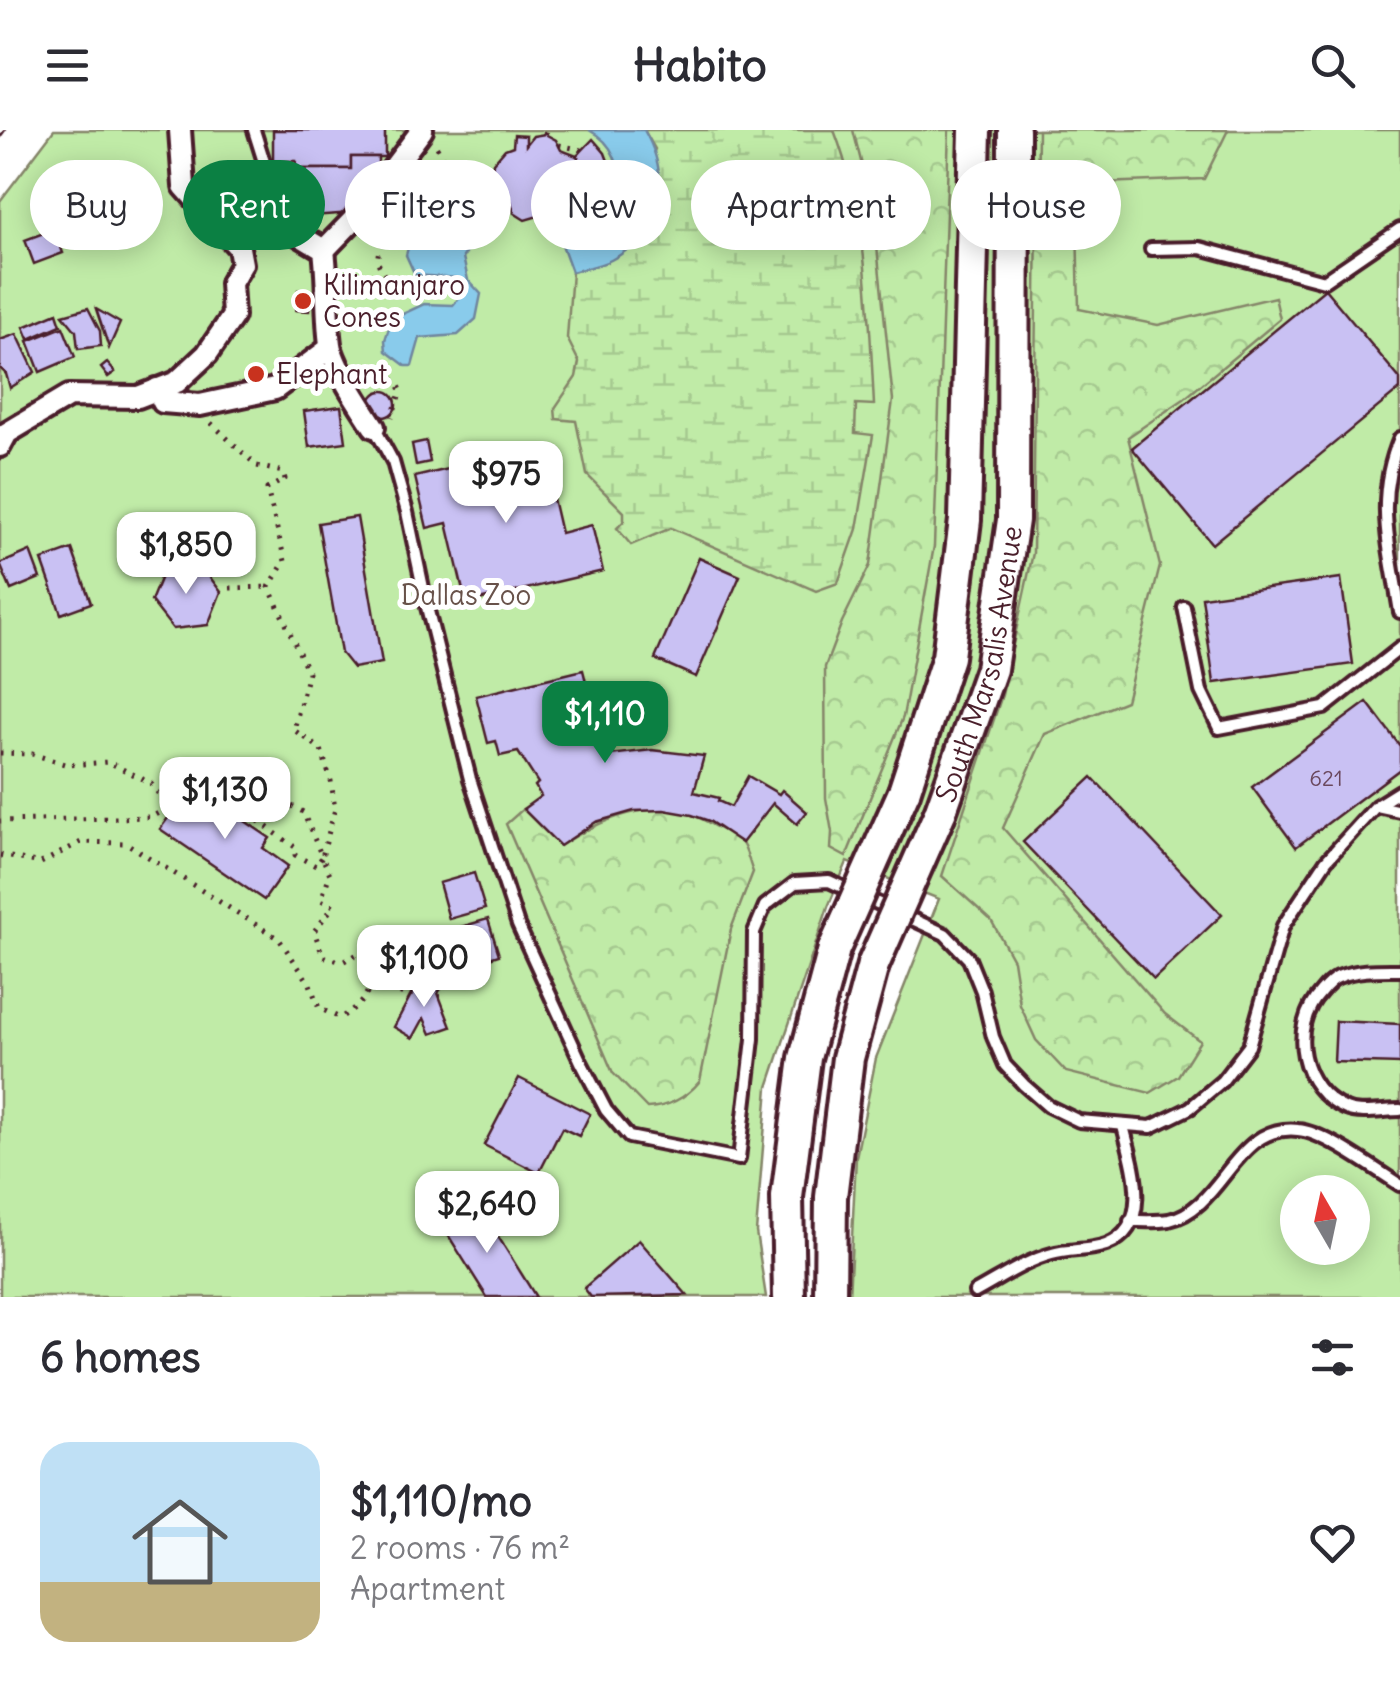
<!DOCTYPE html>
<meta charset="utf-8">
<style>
body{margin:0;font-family:Delius,sans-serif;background:#f7f7f7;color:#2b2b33;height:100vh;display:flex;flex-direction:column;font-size:38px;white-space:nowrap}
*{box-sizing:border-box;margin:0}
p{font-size:32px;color:#7c7c81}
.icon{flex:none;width:55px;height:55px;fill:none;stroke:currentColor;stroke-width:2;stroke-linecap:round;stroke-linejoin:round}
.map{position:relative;height:1167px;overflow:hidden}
.panel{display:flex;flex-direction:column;background:#fff;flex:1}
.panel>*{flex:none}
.banner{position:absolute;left:30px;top:30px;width:1340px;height:90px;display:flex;gap:20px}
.needle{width:65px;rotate:351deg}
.controls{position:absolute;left:1280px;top:1045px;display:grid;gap:20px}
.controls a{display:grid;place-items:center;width:90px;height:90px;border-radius:50%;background:#fff;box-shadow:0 5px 25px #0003;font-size:50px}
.price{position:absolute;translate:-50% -85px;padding:0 22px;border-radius:20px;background:#fff;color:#222;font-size:32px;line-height:65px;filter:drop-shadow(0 2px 5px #0008)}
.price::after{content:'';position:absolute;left:50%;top:60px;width:30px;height:22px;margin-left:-15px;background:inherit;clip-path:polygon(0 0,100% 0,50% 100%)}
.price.current{background:#0b8043;color:#fff}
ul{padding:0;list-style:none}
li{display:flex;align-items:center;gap:30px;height:250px;padding:0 40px}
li+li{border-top:2px solid #e1e1e2}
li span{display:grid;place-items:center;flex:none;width:280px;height:200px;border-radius:30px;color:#555}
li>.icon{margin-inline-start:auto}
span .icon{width:120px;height:120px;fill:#fffc;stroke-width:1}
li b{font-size:42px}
h2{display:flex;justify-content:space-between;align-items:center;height:120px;padding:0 40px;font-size:42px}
.pill{padding:0 35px;border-radius:45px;background:#fff;box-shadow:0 5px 25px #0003;font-size:35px;line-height:90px}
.pill.current{background:#0b8043;color:#fff}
header{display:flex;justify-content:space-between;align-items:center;height:130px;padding:0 40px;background:#fff;font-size:45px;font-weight:700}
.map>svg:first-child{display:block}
</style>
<header><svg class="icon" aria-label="menu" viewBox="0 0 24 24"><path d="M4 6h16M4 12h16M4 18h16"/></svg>Habito<svg class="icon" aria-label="search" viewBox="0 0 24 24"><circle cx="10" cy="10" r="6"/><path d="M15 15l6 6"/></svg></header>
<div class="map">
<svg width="1400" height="1167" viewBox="0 0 1400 1167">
<defs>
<pattern id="forest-crowns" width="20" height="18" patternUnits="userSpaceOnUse" patternTransform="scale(2.5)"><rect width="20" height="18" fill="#c0eba7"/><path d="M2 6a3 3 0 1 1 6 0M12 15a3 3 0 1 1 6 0" fill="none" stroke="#a6c990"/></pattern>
<pattern id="wetland-marsh" width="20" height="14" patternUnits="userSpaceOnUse" patternTransform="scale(2.5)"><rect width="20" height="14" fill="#c0eba7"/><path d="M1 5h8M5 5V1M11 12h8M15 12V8" fill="none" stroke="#a6c990"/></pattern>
</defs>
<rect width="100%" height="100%" fill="#fff"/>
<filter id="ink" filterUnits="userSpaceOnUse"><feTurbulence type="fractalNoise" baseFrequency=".01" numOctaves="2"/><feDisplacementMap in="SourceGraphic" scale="20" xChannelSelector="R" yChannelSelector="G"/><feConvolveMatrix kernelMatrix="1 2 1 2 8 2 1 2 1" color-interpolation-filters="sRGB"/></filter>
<g filter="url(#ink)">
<path fill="#c0eba7" stroke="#858569" stroke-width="2.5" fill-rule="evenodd" d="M 54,0 L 1400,0 L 1400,1167 L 849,1167 L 856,1027 L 876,928 L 939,769 L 847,732 L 828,777 L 768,957 L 756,1102 L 766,1167 L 0,1167 L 0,71 ZM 1298,1062 L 1352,1062 L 1352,1118 L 1298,1118 Z"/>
<g fill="url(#forest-crowns)" stroke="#858569" stroke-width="2.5">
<path d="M 853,0 L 949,0 L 934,416 L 903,587 L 846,727 L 831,719 L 832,702 L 826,668 L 825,537 L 842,492 L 870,435 L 893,270 L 873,78 Z"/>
<path d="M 1038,0 L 1228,0 L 1204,49 L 1101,53 L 1083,64 L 1077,93 L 1079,179 L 1158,195 L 1275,167 L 1280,189 L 1184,269 L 1128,307 L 1160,436 L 1126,571 L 1045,604 L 1003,698 L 1165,884 L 1200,911 L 1178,946 L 1150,963 L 1066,942 L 1036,910 L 1020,875 L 1013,830 L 991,790 L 942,746 L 1002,565 L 1033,423 Z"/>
<path d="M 523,679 L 560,716 C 607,685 663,663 714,696 C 723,701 734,704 741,712 C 747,719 749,733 753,742 L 731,799 L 700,951 C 686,968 668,977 647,978 L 613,943 L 506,694 Z"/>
</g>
<path fill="url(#wetland-marsh)" stroke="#858569" stroke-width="2.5" d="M 644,0 L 834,0 C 868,89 869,181 874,275 L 856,274 L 855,303 L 873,305 L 857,399 L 838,453 L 816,461 L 671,398 L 631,415 L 617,398 L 624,391 L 624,382 L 587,345 L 576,291 L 556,289 L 555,278 L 576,247 L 579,232 L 567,208 L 572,142 L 607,132 L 655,19 Z"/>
<g fill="#89cbeb" stroke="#70869e" stroke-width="2.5">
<path d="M 589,0 L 644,0 C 672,49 663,103 611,130 C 599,136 585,138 572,142 L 561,112 L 564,101 C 618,96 640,27 589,0 Z"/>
<path d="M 445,87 L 477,108 L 463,127 L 468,150 L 481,164 L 476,189 L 458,205 L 420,208 L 412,236 L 406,236 L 386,221 L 385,210 L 392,189 L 424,174 L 453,175 L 460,167 L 456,148 L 415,145 L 406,125 C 411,102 425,93 445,87 Z"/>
</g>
<g fill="#c9c1f3" stroke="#4a1f2b" stroke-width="2.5">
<path d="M 273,0 L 385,0 L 385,27 L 351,27 L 351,39 L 296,39 L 296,31 L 273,31 Z"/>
<path d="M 545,4 L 556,10 L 561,20 L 577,26 L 583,32 L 587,51 L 585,60 L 572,73 L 548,74 L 542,85 L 525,90 L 514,83 L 511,71 L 494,59 L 491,50 L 493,33 L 505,19 L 513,16 L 514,5 L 526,6 L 526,15 L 533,6 Z"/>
<path d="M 593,9 L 605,23 L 611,39 L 611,59 L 604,74 L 583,93 L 572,73 L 585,60 L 587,51 L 587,41 L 577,26 Z"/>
<path d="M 351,27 L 378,27 L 378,48 L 353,83 L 297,87 L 296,39 L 351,39 Z"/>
<path d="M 54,99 L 63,123 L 34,134 L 25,110 Z"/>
<path d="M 1325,159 L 1400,249 L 1400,259 L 1212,414 L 1132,318 Z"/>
<path d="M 298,160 L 310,161 L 309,181 L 296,180 Z"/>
<path d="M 88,178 L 100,201 L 101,216 L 78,219 L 76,201 L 63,185 Z"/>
<path d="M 96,179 L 120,193 L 109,218 Z"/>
<path d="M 57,183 L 61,195 L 29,209 L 24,197 Z"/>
<path d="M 63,197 L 75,227 L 40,242 L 28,211 Z"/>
<path d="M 17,204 L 35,242 L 10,258 L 6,244 L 0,238 L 0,210 Z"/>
<path d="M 107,233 L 115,242 L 108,247 L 101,238 Z"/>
<circle cx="383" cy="274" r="13"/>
<path d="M 341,276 L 346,312 L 309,317 L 304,281 Z"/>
<path d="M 426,311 L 430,332 L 416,335 L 412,314 Z"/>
<path d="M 541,317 L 561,403 L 592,395 L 603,441 L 466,473 L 447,393 L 427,398 L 415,347 Z"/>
<path d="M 357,387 L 382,533 L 353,538 L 341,523 L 318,393 Z"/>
<path d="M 72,419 L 91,473 L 61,484 L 42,430 Z"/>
<path d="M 30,421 L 40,448 L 11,460 L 0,434 Z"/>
<path d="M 699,428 L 740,446 L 696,547 L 655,529 Z"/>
<path d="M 200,434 L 221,462 L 208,495 L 173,499 L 151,471 L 164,439 Z"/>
<path d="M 1341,448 L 1353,534 L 1214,553 L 1202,467 Z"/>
<path d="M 583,540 L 598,600 L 610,597 L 614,615 L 600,618 L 602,626 L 652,620 L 704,626 L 694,662 L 719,668 L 718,671 L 731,677 L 748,646 L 779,664 L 782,660 L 807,682 L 797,694 L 773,673 L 742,713 L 709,691 L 692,685 L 664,680 L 634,681 L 596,692 L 560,716 L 523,679 L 541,666 L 535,656 L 538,653 L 518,622 L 500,626 L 496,611 L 488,613 L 476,566 Z"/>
<path d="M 1367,572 L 1400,616 L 1400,639 L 1296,717 L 1252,657 Z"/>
<path d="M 1092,647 L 1222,785 L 1154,849 L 1023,712 Z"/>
<path d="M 192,655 L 270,708 L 263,718 L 288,736 L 264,770 L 160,699 Z"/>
<path d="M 474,743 L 485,779 L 449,789 L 439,753 Z"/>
<path d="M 488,789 L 499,825 L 461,837 L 450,800 Z"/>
<path d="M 421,846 L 442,857 L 438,863 L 451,897 L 431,904 L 424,888 L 413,908 L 394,897 Z"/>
<path d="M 1336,891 L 1400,894 L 1400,934 L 1334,932 Z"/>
<path d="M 519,948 L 590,984 L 579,1006 L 562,998 L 539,1043 L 484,1015 Z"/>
<path d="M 479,1076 L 536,1167 L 487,1167 L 443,1097 Z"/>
<path d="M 639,1110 L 687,1165 L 591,1167 L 584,1158 Z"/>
</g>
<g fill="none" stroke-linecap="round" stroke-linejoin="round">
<defs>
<g id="lane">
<path d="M 254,0 L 274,64"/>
<path d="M 1151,119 L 1200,118 L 1324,151 L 1400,99"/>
<path d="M 374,297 L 393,332 L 407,382 L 427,477 L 470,649 L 518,795 L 581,932 L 606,980 L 629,1007 L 739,1029 L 753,909 L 754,802 L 765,776 L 795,753 L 829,751 L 945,804 L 969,829 L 982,861 L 993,907 L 1005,935 L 1024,955 L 1048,976 L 1079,991 L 1151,997 L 1190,978 L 1222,951 L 1249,916 L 1283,796 L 1326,731 L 1376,676 L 1400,661"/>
<path d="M 1400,308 C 1374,370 1390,418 1400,482"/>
<path d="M 1184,477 L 1201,561 L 1219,598 L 1324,578 L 1400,518"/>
<path d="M 1377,676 L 1400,681"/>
<path d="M 1400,840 C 1379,840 1358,839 1338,847 C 1331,850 1326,856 1321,862 C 1288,897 1300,959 1346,979 C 1360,985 1384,980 1400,980"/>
<path d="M 1130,1091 C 1142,1091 1157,1092 1169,1090 C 1224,1078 1234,993 1298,1000 C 1325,1002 1376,1040 1400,1055"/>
<path d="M 975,1162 C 999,1149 1025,1131 1052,1124 C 1069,1119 1089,1121 1106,1115 C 1155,1097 1132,1032 1123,996"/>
</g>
<g id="street">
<path d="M 274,64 L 299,105 L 324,120 C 328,151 326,185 330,214 C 333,236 362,278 374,297"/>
<path d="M 324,120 L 359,84 L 422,0"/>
<path d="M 157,259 L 163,272 L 200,275 L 275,259 L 330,218"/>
<path d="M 0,316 L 7,303 L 69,266 L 138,267 L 177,252 L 207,224 L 233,186 L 231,153 L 242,134 L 239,118 L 184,56 L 180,0"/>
</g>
<g id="secondary">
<path d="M 904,662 L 948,527 L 965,390 L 975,0"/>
<path id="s1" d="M 940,683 L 991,539 L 1013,390 L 1014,0"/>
<path d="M 789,1167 L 787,1067 L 805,928 L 834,819"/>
<path d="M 830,1167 L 831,1067 L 848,928 L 873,835"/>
</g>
</defs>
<use href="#lane" stroke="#4a1f2b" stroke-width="18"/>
<use href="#street" stroke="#4a1f2b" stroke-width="28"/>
<use href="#secondary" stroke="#4a1f2b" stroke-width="38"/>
<g stroke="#4a1f2b" stroke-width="5" stroke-dasharray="2.5 8" stroke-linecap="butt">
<path d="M 545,4 L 546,0"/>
<path d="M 559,15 L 582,20"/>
<path d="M 445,36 L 468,36 C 474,57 472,80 498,84 L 512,77"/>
<path d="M 546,80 L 576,79"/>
<path d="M 347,160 L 389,154 C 386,147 380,139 378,132 C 374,118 403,71 416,63 C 422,59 433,59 438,55 C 449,45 444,28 437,17"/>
<path d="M 372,250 L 396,250 L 401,260 L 392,287"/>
<path d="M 230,458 L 269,457"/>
<path d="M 0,623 L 32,624 L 68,635 L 108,632 L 151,653 L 168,678 L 151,687 L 0,691"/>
<path d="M 273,666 L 303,682 L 322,727 L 316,736 L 295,725 L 295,717 L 253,687 Z"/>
<path d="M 0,725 L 41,733 L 81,712 L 126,713 L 279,809 L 310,854 L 319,878 L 340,888 C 375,866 370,857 370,818 L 342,832 L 323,826 L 314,801 L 334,776 L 321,770 L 330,744 L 322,727 L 335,679 L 331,651 L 321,619 L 294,600 L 308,542 L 269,457 L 285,431 L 267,359 L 285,349 L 283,342 L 257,336 L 210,292"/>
<path d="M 370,853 L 407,865 L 431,862 L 417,837 L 398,838 L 392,823 L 371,818"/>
</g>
<use href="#lane" stroke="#fff" stroke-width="10"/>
<use href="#street" stroke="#fff" stroke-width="20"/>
<use href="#secondary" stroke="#fff" stroke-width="30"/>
<path stroke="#4a1f2b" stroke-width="2.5" d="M 0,7 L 5,0"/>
<defs>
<g id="secondary-bridge">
<path d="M 834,819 L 904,662"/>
<path d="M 873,835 L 940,683"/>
</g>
</defs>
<use href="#secondary-bridge" stroke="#4a1f2b" stroke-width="38" stroke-linecap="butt"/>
<use href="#secondary-bridge" stroke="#fff" stroke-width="30"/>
</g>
</g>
<g fill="#c8321e" stroke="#fff" stroke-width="4">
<circle cx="303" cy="171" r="10"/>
<circle cx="256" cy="244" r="10"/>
</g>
<g text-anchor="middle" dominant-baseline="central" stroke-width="10" stroke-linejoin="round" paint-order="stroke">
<g font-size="22" fill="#6a485d">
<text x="1326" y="648">621</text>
</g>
<g font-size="28" fill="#4a1f2b" stroke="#fff" text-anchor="start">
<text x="323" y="155">Kilimanjaro<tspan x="323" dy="32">Cones</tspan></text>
<text x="276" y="244">Elephant</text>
</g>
<g font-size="28" fill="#68524a" stroke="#fff">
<text x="466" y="465">Dallas Zoo</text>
</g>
<g font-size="28" fill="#4a1f2b" stroke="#fff">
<text stroke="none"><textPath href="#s1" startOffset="155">South Marsalis Avenue</textPath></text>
</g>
</g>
</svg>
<div class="controls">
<a><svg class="needle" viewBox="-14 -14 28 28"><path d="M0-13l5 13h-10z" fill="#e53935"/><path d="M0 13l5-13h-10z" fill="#7c7c81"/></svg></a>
</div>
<b class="price" style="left:506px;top:396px">$975</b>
<b class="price" style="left:186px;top:467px">$1,850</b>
<b class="price current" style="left:605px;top:636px">$1,110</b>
<b class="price" style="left:225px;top:712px">$1,130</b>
<b class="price" style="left:424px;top:880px">$1,100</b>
<b class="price" style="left:487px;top:1126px">$2,640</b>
<div class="banner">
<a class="pill">Buy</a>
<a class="pill current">Rent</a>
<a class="pill">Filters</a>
<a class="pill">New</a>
<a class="pill">Apartment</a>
<a class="pill">House</a>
</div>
</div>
<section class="panel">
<h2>6 homes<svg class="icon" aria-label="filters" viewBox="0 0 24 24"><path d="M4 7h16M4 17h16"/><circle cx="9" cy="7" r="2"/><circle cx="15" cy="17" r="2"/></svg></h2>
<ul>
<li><span style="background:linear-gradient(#bfe0f5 70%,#c2b280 0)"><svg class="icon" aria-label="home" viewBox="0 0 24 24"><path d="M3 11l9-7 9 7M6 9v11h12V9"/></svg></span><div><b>$1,110/mo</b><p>2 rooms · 76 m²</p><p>Apartment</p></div><svg class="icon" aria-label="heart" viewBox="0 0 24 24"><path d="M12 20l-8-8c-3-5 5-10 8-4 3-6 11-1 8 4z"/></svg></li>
</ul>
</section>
